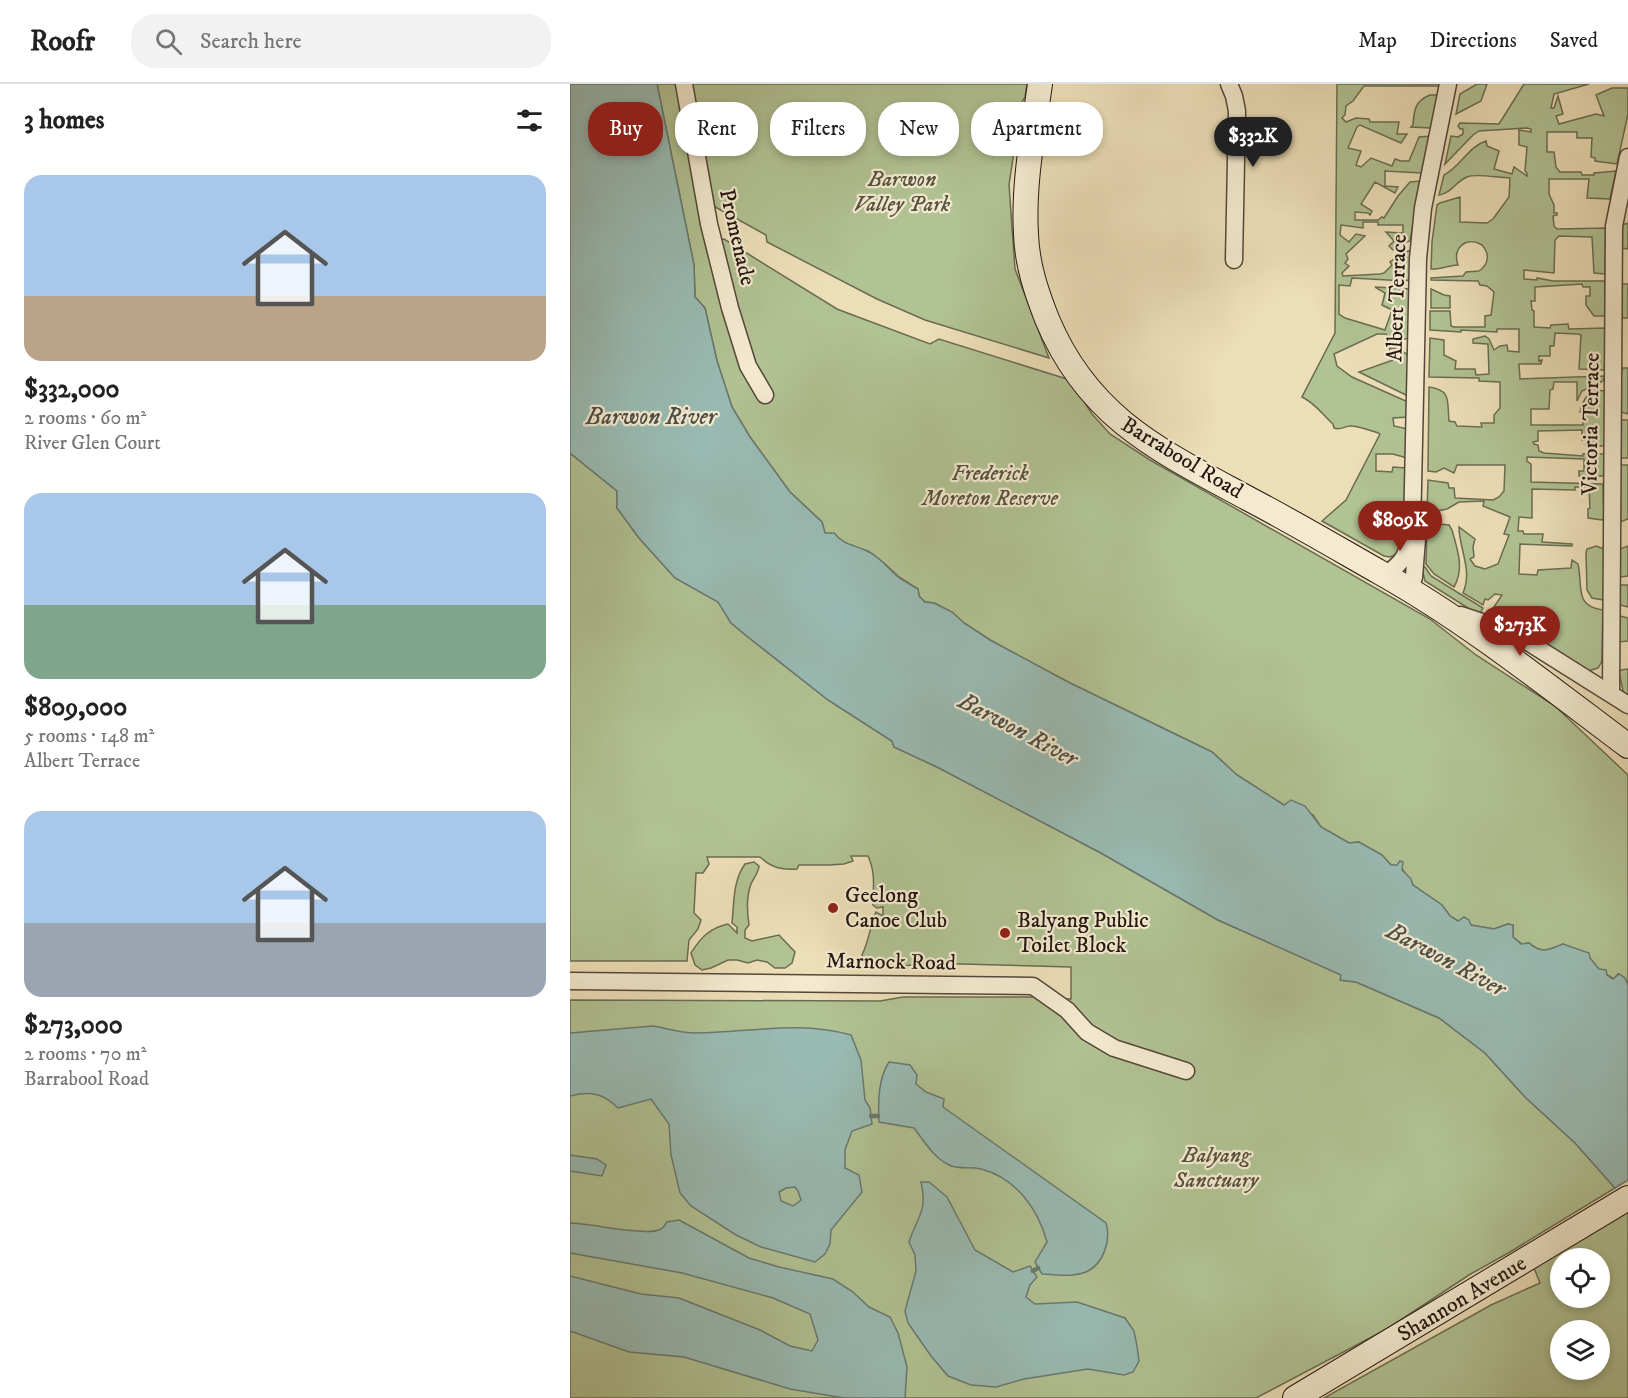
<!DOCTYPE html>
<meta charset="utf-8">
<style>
body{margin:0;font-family:"IM FELL DW Pica",serif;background:#f2f2f2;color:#222;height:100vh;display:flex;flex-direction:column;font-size:22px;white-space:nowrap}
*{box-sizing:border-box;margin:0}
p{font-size:20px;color:#767676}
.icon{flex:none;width:33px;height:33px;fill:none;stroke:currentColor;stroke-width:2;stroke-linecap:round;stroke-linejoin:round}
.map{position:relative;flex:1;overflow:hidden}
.sheet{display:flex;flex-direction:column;background:#fff;width:570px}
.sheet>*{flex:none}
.hud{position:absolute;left:18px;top:18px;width:570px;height:54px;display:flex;gap:12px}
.controls{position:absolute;left:980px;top:1164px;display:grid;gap:12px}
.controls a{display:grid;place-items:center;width:60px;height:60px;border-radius:50%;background:#fff;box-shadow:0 3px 9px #0003;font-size:30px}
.price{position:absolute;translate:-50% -51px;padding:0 14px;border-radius:21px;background:#8f2418;color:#fff;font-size:20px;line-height:39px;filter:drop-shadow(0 2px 3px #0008)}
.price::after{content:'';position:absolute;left:50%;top:36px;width:18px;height:14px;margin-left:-9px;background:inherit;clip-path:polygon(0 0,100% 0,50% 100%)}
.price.selected{background:#222;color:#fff}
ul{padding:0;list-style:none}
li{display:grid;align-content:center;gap:12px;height:318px;padding:0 24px}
li span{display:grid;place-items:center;height:186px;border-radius:18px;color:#555}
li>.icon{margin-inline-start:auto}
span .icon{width:108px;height:108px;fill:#fffc;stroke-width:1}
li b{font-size:26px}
h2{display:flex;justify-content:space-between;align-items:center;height:72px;padding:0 24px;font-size:26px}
.tag{padding:0 21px;border-radius:24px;background:#fff;box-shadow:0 3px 9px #0003;font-size:21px;line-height:54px}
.tag.selected{background:#8f2418;color:#fff}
header{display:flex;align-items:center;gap:36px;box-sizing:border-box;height:84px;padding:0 30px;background:#fff;border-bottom:2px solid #e0e0e0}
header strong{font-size:28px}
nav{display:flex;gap:33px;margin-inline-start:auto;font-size:21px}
.search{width:420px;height:54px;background:#f2f2f2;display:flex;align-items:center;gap:15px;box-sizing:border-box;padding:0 21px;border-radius:24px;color:#767676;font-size:22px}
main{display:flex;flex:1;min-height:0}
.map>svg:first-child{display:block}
</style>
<header>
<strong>Roofr</strong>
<div class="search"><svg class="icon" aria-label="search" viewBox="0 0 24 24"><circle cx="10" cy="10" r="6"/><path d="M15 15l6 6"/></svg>Search here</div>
<nav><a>Map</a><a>Directions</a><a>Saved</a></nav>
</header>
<main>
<section class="sheet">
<h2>3 homes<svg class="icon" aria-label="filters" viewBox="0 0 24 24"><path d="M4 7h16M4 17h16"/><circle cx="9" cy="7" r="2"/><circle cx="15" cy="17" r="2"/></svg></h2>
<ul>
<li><span style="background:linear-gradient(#a9c7e8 65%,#b9a48a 0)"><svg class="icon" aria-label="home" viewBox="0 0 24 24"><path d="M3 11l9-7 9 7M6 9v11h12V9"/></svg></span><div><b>$332,000</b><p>2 rooms · 60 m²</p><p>River Glen Court</p></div></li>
<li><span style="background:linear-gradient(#a9c7e8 60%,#7fa58c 0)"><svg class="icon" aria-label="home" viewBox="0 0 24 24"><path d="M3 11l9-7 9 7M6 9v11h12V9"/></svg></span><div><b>$809,000</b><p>5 rooms · 148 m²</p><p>Albert Terrace</p></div></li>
<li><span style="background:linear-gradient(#a9c7e8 60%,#9aa5b1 0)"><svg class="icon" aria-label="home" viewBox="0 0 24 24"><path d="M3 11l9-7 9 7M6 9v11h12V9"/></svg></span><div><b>$273,000</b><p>2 rooms · 70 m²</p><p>Barrabool Road</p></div></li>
</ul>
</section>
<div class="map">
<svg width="1058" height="1314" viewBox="0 0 1058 1314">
<rect width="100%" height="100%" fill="#ecdeb7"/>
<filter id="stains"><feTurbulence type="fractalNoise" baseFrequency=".00333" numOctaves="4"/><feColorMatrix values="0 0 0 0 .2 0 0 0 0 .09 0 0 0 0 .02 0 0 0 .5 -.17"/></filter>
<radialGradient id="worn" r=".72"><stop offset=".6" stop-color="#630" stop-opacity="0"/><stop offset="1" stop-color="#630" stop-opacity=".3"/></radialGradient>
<g fill="#b1c293" stroke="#6a6c52" stroke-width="1.5" fill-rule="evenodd">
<path d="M 87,0 L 457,0 L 455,13 L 451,20 L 439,101 L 445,185 L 479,274 L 355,236 L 307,215 L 197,158 L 196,151 L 129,114 L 140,157 L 154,155 L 267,225 L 280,230 L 360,260 L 369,255 L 500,296 L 522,330 L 540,350 L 580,376 L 860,535 L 906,571 L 985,622 L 1058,691 L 1058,901 L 1055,894 L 1048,890 L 1044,895 L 1029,886 L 1020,874 L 993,860 C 979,866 972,870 959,859 L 952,860 L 943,853 L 943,841 L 938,840 L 924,845 L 900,841 L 888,837 L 880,832 L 872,821 L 843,801 C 841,794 833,790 832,783 L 821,781 L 812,771 L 789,758 L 779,759 L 751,743 L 743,731 L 714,721 L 667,691 L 642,668 L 498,598 L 420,556 L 394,539 L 382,528 L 364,519 L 355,518 L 349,512 L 348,505 L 329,493 L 315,480 L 298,467 L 284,463 L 255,449 L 252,438 L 220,408 L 180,353 L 162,323 L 147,277 L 135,224 L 125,213 L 124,181 Z"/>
<path d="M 767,0 L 871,0 L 870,2 L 794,2 L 783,17 L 776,22 L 775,31 L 772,34 L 776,38 L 786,34 L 799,35 L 800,38 L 829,38 L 827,50 L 837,50 L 831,59 L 790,41 L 787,43 L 778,64 L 791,67 L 786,81 L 791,83 L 801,74 L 822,82 L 825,75 L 831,77 L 839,77 L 849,53 L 860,52 L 852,89 L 815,87 L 815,102 L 828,103 L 825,109 L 805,98 L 791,120 L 802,127 L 800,131 L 798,129 L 785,128 L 785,136 L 808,136 L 812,133 L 814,134 L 828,112 L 840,98 L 851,97 L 840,157 L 828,161 L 823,166 L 819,162 L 824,157 L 816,148 L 833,149 L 833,141 L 808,141 L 808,138 L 793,138 L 793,144 L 771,141 L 770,151 L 779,158 L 786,150 L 795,152 L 776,170 L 778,175 L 775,179 L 779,182 L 772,189 L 773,192 L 810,190 L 814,189 L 822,181 L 820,178 L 832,169 L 841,166 L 840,195 L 836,197 L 782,194 L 780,202 L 769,201 L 769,230 L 775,234 L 815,246 L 822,226 L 812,221 L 815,209 L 805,203 L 840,205 L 839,255 L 819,254 L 816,250 L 807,250 L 764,270 L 767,282 L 782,293 L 838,318 L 838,333 L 823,334 L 824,342 L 838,345 L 837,374 L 823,370 L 806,370 L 806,387 L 822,388 L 823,383 L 836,384 L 835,457 L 827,470 L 820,473 L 814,472 L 752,437 L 776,416 L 810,350 C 807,348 786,342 782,342 C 775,341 772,347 764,344 L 763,340 C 753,331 745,319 732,313 L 765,249 Z"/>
<path d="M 907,0 L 917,0 L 911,17 L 886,30 L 890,10 Z"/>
<path d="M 954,0 L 1019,0 L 984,10 L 981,24 L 984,24 L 988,12 L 993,30 L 986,32 L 989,40 L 1026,30 L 1034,32 L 1026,11 L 1042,4 L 1058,4 L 1058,30 L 1047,80 L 1025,77 L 1025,74 L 1021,73 L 1022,54 L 1007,54 L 1007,48 L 977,48 L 977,68 L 984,68 L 986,83 L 990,88 L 1011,88 L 1012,91 L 1024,91 L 1024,89 L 1046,87 L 1040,115 L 1017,114 L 1019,95 L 979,95 L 979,110 L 984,121 L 984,129 L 987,129 L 987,131 L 983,132 L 984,142 L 987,145 L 1036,144 L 1035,190 L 1024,189 L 1022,153 L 989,152 L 985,156 L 984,189 L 954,186 L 954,195 L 967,196 L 967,194 L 983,197 L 1035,197 L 1035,232 L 1024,232 L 1016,221 L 1016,212 L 1020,212 L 1020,203 L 1013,203 L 1012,200 L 965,203 L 965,217 L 961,217 L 962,226 L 964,227 L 964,243 L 980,244 L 981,241 L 998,240 L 999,245 L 1036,244 L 1035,286 L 1009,285 L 1011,251 L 1008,250 L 985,249 L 984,262 L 980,262 L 980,272 L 969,272 L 969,277 L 972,276 L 971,280 L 949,280 L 950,295 L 1035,292 L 1033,297 L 1012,307 L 1007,317 L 1007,298 L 984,298 L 983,305 L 980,306 L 979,325 L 961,325 L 961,341 L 1013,341 L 1013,328 L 1010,328 C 1013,314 1020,304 1035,307 L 1035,362 L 1016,362 L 1016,356 L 1012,356 L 1012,346 L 968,347 L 968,357 L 963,358 L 964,360 L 968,361 L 969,367 L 974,369 L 1013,372 L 1013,370 L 1034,370 L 1034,392 L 1009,392 L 1009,387 L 1014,387 L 1014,375 L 957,373 L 957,377 L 961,380 L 961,398 L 1033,400 L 1034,434 L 1032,436 L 1018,434 L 1018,425 L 1020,424 L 1019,403 L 1005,403 L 1005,406 L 962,405 L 962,434 L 949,433 L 948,447 L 953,447 L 954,450 L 973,450 L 972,458 L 1002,460 L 1002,462 L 950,460 L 949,490 L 967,491 L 968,486 L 1001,484 L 1002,476 L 1008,480 C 1013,502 1004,523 1033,526 L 1032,577 L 1028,584 L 1018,587 L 922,526 L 932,511 L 925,510 L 918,516 L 915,515 L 913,521 L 893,509 C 903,486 889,465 889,443 L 905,455 L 903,463 L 904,473 L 900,475 L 905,482 L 915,485 L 928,480 L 939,451 L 934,450 L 940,433 L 913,422 L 914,417 L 889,418 L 877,425 L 857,429 L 858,396 L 878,399 L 879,404 L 884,404 L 885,414 L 923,416 L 929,413 L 934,407 L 935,381 L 887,381 L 884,389 L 874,384 L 866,388 L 858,387 L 859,303 C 882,306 877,318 879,337 L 885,338 L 887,342 L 912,343 L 911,339 L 924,339 L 924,331 L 930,324 L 930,298 L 909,297 L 909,294 L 859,293 L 860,254 L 874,256 L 874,271 L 886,277 L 885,285 L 905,285 L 906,291 L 919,290 L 918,260 L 903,259 L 903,255 L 915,252 L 919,255 L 924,266 L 930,262 L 937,261 L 938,267 L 949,268 L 949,245 L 927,245 L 927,248 L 891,246 L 891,248 L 860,246 L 860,227 L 880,227 L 881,242 L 884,243 L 915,243 L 915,232 L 921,231 L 924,208 L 917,202 L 910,201 L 908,197 L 861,196 L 861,194 L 893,192 L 896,188 L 909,187 C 919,180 920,170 912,161 C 897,152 882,163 888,181 C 879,181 870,186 861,185 L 862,158 L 867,121 L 870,119 L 890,113 L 890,138 L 917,139 L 923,135 L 939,113 L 940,94 C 929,94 906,89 897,93 C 886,97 882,109 869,111 L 874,91 C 890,83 899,62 916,57 L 917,62 L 929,67 L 924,85 L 942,90 L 944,83 L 957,92 L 957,89 L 955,87 L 957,63 L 949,61 L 949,46 L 961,48 L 961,45 L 957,44 L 909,47 L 903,51 L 875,80 L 881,52 L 888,53 L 893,50 L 893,45 L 890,45 L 888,42 L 890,39 L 929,40 Z"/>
<path d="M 860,11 L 868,11 L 861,44 L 841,43 L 843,41 C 844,26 845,17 860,11 Z"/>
<path d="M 1058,139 L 1058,165 L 1052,164 L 1052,141 Z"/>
<path d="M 1051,200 L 1058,200 L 1058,234 L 1053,234 L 1052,230 Z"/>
<path d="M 861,205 L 874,211 L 880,212 L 880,224 L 861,224 Z"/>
<path d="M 819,264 L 825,264 L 839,271 L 838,312 L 789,288 L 823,276 Z"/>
<path d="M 1053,284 L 1058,284 L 1058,330 L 1051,328 L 1050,290 Z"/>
<rect x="1050" y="336" width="8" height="38"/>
<path d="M 0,369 L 47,407 L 47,424 L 69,454 L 105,494 L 149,518 L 161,539 L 178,553 L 258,616 L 322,657 L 324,663 L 367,683 L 531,769 L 648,836 L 772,891 L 771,896 L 786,898 L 869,934 L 915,969 L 955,1013 L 1005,1059 L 1045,1104 L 940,1168 L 899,1191 L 817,1245 L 686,1314 L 0,1314 L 0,916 L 310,917 L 333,913 L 463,913 L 501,915 L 501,883 L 355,879 L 321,884 L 303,882 L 295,878 L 292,871 C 299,857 300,842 306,828 L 313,832 L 313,823 L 307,824 L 303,821 C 303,804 306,789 298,772 L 281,772 L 283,777 L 274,780 L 259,781 L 229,781 L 227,785 C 211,786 202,784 190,773 L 137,773 L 139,780 L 133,789 L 126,789 L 124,829 L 131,836 L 128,845 L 119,856 L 117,877 L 0,877 Z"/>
<path d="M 1050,381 L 1058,381 L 1058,435 L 1050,438 Z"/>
<path d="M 857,439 L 879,441 L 882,446 C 887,465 895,484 884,503 L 864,490 L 856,480 Z"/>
<path d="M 1026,462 L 1034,465 L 1034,516 L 1022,514 L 1017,506 L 1016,469 L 1017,465 Z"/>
<path d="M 1058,462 L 1058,492 L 1050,493 L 1050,465 Z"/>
<path d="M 851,481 L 855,483 L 861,492 L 913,524 L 909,531 L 855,497 Z"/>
<path d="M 1050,501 L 1058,501 L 1058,523 L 1050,521 Z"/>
<path d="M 1050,532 L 1058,534 L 1058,557 L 1049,558 Z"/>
<path d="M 1058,585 L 1058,614 L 1053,607 L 1049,588 L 1051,586 Z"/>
<path d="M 184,778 L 189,782 C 188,790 184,793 181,800 C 176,813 177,828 179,841 L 175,846 L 175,854 L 182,857 L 209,851 L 225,868 L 222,879 L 215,884 L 205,884 L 197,878 L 187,876 L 178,879 L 167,876 L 158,876 L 141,884 L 132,886 L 125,881 L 121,869 C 131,853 140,844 158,840 L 167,849 L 167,843 L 162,839 C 164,819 163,796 175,780 Z"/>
<path d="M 1058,1114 L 1058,1314 L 754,1314 L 921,1221 L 970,1199 L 960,1174 ZM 990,1174 L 1029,1174 L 1029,1214 L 990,1214 ZM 990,1246 L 1029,1246 L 1029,1286 L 990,1286 Z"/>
</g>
<g fill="#99bbb3" stroke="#6a7972" stroke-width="1.5" fill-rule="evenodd">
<path d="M 0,0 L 87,0 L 124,181 L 125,213 L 135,224 L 147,277 L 162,323 L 180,353 L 220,408 L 252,438 L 255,449 L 264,449 C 275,462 283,460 297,467 C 309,472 318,484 327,492 C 333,497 341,501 348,505 L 349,512 L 355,518 L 364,519 L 382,528 L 394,539 L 420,556 L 498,598 L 642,668 L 667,691 L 714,721 L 721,716 L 735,722 L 751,743 L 779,759 L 789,758 L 812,771 L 821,781 L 827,781 L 830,777 L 833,778 L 832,786 L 841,795 L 843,801 L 872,821 L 880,832 L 888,837 L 894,833 L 899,836 L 901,841 L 924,845 L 938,840 L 943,841 L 943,853 L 951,860 L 959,859 C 971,870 979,866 993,860 L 1019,869 L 1020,874 L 1029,885 L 1036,886 L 1037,891 L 1043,895 L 1049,890 L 1055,894 L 1058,901 L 1058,1096 L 1045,1104 L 1005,1059 L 955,1013 L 915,969 L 869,934 L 786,898 L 770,896 L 771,891 L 648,836 L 531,769 L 367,683 L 324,663 L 322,657 L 258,616 L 178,553 L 161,539 L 148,518 L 105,494 L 69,454 L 47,424 L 47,407 L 0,369 Z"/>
<path d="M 83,942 C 96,944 111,949 124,949 C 178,949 226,936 281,951 L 291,976 L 295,1016 L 300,1024 L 302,1040 L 282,1047 L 275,1066 L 275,1084 L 289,1091 L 292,1108 L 261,1146 L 260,1160 L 255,1170 L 245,1178 L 191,1163 L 166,1151 L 121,1122 L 110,1109 L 101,1071 L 99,1040 L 81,1015 L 48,1024 C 33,1009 21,1007 0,1012 L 0,949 ZM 225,1103 L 228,1107 L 231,1116 L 223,1122 L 211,1117 L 209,1108 L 216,1104 Z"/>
<path d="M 319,978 L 340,981 L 347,991 L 346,1000 L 356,1008 L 374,1015 L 373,1023 L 536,1139 C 541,1156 534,1180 516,1188 C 502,1194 486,1190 472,1190 L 465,1178 L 477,1158 C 468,1125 446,1094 411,1085 C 400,1082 389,1086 379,1081 C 363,1073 354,1057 344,1044 L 309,1038 C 308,1018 308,995 319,978 Z"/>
<path d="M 0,1071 L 27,1075 L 36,1081 L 32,1092 L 0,1087 Z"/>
<path d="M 351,1098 L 359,1098 L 377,1113 L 405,1166 L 443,1188 L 460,1182 L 467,1193 L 460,1201 L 456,1213 L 465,1220 L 507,1218 L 555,1234 L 564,1247 L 567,1262 L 569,1277 L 563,1288 L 554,1291 L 518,1285 L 454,1295 L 426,1303 L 401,1301 L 378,1292 L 361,1272 L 338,1239 L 335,1227 L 346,1187 L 345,1171 L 339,1158 C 347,1133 358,1127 351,1098 Z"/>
<path d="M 109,1136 L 179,1174 L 209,1183 L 263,1195 L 283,1208 L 299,1223 L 320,1233 L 328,1249 L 337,1283 L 335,1314 L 274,1314 L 220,1305 L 114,1273 L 59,1268 L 0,1247 L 0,1192 L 71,1210 L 109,1214 L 190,1246 L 220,1262 L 242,1267 L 248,1256 L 240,1230 L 203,1214 L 112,1189 L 0,1169 L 0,1139 C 20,1139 78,1153 91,1145 C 94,1144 95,1140 97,1138 Z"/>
</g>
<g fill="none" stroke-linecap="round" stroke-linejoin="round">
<g stroke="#6a7972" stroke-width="4.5">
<path d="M 301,1032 L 308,1032"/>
<path d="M 463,1187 L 468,1184"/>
</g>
<defs>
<g id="street">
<path d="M 114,0 L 139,140 L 160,224 L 178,282 L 195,311"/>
<path d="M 659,0 L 664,12 L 667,27 L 664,176"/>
<path d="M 815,491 C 834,478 837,471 842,448 L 848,175 L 853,124 L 878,0"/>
<path d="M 840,505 L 844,493 L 847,455"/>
<path d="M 891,531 L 942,548 L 1058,621"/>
<path d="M 1041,609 L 1044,142 L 1058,73"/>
<path d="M 0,897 L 463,902 L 497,926 L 517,948 L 544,964 L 616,987"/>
</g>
<g id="secondary">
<path d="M 470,0 C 463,50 453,100 456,150 C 457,180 466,207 477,235 C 518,334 590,367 679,415 C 723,438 767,464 811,489 C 898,538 978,602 1058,662"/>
<path d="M 725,1314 L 1058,1114"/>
</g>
</defs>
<use href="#street" stroke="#55473a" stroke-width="19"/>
<use href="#secondary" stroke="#231510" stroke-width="26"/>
<use href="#street" stroke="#f3ead0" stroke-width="16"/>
<use href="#secondary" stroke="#f3ead0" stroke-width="24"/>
</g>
<g fill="#8f2418" stroke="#f3ead0" stroke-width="2">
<circle cx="263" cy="824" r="6"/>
<circle cx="435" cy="849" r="6"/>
</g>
<g text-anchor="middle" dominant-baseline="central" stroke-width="4.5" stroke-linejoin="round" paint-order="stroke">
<g font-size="22" font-style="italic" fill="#55523e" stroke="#f3ead0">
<text x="332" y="95">Barwon<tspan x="332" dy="25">Valley Park</tspan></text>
<text x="420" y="389">Frederick<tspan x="420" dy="25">Moreton Reserve</tspan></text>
<text x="646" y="1071">Balyang<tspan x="646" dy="25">Sanctuary</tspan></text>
</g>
<g font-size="22" fill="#231510" stroke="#f3ead0">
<text transform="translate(167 153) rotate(77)">Promenade</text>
<text transform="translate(827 214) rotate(-88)">Albert Terrace</text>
<text transform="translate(1021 340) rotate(-89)">Victoria Terrace</text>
<text transform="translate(612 374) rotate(31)">Barrabool Road</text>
<text transform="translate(321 878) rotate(1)">Marnock Road</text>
<text transform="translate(892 1215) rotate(-31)">Shannon Avenue</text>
</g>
<g font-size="22" fill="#231510" stroke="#f3ead0" text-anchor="start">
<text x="275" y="811">Geelong<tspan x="275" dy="25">Canoe Club</tspan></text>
<text x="447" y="836">Balyang Public<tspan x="447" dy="25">Toilet Block</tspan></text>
</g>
<g font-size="24" font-style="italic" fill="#4c4f49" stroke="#f3ead0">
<text x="81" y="333">Barwon River</text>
<text transform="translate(448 646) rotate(28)">Barwon River</text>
<text transform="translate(876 876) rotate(28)">Barwon River</text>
</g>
</g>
<rect width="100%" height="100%" filter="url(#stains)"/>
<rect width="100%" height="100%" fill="url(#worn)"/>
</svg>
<div class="controls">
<a><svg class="icon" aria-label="locate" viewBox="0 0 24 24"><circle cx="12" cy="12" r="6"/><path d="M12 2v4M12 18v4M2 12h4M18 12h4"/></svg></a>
<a><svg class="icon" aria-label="layers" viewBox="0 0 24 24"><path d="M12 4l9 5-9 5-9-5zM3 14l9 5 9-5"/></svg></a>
</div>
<b class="price selected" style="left:683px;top:84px">$332K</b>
<b class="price" style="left:830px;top:468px">$809K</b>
<b class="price" style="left:950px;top:573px">$273K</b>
<div class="hud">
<a class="tag selected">Buy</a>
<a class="tag">Rent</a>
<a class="tag">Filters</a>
<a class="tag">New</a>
<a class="tag">Apartment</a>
</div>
</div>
</main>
